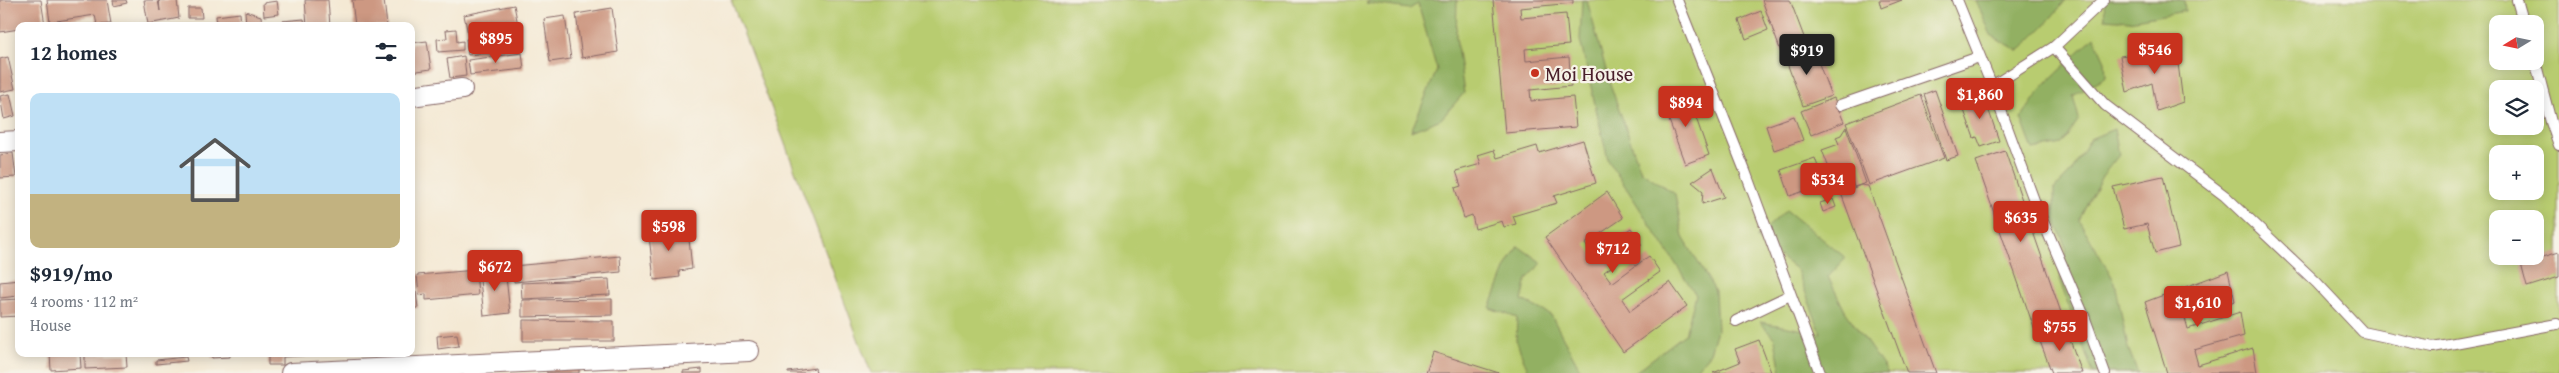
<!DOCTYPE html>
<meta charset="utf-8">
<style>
body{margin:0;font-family:"Gentium Book Plus",serif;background:#f2f2f3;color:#1f2937;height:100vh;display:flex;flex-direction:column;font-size:19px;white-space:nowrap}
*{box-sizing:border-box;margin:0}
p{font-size:16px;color:#747a83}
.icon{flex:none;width:28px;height:28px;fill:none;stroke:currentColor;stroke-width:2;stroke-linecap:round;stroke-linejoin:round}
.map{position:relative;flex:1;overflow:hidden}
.sheet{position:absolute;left:15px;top:22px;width:400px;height:335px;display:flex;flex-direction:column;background:#fff;border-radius:10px;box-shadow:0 2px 12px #0003}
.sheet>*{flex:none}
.needle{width:32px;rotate:260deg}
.buttons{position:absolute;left:2489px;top:15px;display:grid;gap:10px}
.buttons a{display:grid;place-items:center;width:55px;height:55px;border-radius:10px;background:#fff;box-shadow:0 2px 12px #0003;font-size:25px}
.price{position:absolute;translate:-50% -42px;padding:0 11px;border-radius:5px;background:#c8321e;color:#fff;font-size:16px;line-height:32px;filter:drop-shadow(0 1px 2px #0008)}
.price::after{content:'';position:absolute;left:50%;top:30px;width:15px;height:11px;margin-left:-8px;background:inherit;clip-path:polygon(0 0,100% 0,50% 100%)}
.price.selected{background:#222;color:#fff}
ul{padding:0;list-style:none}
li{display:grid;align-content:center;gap:10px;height:265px;padding:0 15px}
li span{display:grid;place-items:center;height:155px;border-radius:10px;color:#555}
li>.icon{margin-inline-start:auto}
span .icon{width:90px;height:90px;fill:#fffc;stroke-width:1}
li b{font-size:21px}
h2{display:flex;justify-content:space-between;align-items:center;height:60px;padding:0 15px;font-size:21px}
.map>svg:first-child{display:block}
</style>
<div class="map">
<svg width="2559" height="373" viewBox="0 0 2559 373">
<rect width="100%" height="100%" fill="#f7f3e8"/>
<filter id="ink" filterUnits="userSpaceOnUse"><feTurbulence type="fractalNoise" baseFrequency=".02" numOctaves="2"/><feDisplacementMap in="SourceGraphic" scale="10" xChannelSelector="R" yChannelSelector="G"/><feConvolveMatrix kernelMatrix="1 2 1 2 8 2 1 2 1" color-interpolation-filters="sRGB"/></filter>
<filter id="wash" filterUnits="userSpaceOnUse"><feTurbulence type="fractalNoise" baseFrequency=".0096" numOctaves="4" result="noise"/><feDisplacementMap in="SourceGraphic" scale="20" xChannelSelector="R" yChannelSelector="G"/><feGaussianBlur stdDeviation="1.12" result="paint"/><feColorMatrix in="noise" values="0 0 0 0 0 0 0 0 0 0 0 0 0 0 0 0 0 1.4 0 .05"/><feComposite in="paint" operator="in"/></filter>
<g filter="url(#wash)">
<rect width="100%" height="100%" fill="#f4e9d4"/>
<path fill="#b8cc70" stroke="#81764e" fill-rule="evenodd" d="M 731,0 L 2559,0 L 2559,373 L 871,373 ZM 2498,24 L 2535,24 L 2535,61 L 2498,61 ZM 2498,89 L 2535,89 L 2535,126 L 2498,126 ZM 2498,154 L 2535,154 L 2535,191 L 2498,191 ZM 2498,219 L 2535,219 L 2535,256 L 2498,256 Z"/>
<g fill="#92b062" stroke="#6e6846">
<path d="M 1370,0 L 1457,0 L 1456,37 L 1464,93 L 1441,119 L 1411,131 L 1437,70 L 1418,4 L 1409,9 L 1366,3 Z"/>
<path d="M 1582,0 L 1587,0 L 1609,81 L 1641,171 L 1675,194 L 1683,237 L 1715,291 L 1717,330 L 1710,353 L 1693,373 L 1634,373 L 1685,334 L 1696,295 L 1608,160 L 1580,40 Z"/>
<path d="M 1976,0 L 2066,0 L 2044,26 L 2019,51 L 1991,35 Z"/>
<path d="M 2104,0 L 2184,0 L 2185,11 L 2129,21 L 2105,19 Z"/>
<path d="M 2094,37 L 2105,61 L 2106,77 L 2073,96 L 2079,119 L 2062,144 L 2033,150 L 2021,118 L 2044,85 Z"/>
<path d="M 2114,129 L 2119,155 L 2102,176 L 2079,220 L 2115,282 L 2128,348 L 2138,373 L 2093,373 L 2059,279 L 2067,251 L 2054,216 L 2054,190 L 2072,171 L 2090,139 Z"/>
<path d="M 1786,210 L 1846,258 L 1828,277 L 1845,311 L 1888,373 L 1781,373 L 1775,339 L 1760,322 L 1821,333 L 1797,270 L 1756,238 Z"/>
<path d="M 1518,246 L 1542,263 L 1527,279 L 1522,300 L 1551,315 L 1582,373 L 1529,373 L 1516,340 L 1517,318 L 1490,308 L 1506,267 Z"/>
</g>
<g id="blocks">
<g fill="#cd9882">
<path d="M 0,0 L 41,0 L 45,25 L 19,26 L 19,29 L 0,32 Z"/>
<path d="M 47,0 L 107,0 L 111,24 L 97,25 L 95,15 L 50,22 Z"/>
<path d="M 113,0 L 126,0 L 127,3 L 114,6 Z"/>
<path d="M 144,0 L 158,0 L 160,11 L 159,0 L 177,0 L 179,18 L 148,24 Z"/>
<path d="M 305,0 L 328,0 L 330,26 L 307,26 Z"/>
<path d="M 352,0 L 384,0 L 387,26 L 355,26 Z"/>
<path d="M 1493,0 L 1573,0 L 1573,3 L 1520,8 L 1521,18 L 1566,14 L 1569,45 L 1525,49 L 1526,61 L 1569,57 L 1571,86 L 1530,90 L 1531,101 L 1573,97 L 1576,127 L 1505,133 Z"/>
<path d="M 1762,0 L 1790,0 L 1807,45 L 1781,52 Z"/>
<path d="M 1879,0 L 1902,0 L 1881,8 Z"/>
<path d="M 277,1 L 279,14 L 264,16 L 263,3 Z"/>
<path d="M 514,5 L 518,25 L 468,34 L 464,15 Z"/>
<path d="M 188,8 L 201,8 L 202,18 L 188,18 Z"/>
<path d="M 612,8 L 618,52 L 582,58 L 576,14 Z"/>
<path d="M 245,11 L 261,16 L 262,26 L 246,26 Z"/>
<path d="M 1761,11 L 1768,30 L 1746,39 L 1739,20 Z"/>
<path d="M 240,13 L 241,26 L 217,26 L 216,16 Z"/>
<path d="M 565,16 L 571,59 L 550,62 L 544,19 Z"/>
<path d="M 304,19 L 305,26 L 282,26 L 282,21 Z"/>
<path d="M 456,29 L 457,42 L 463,41 L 463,50 L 438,52 L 437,39 L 447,38 L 446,30 Z"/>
<path d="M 516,33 L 518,50 L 468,55 L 466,39 Z"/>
<path d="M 427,41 L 431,69 L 411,72 L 411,43 Z"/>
<path d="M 1812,45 L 1831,96 L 1803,106 L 1784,55 Z"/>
<path d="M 2176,48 L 2183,102 L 2157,111 L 2152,83 L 2127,92 L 2120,56 Z"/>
<path d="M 522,53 L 524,69 L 470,75 L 468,60 Z"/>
<path d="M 464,56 L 466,76 L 450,78 L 447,59 Z"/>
<path d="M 8,57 L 15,89 L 0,92 L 0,59 Z"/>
<path d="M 1935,90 L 1958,156 L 1946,160 L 1924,94 Z"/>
<path d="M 1687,92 L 1709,155 L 1685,164 L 1662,101 Z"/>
<path d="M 1978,93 L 1983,107 L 1987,105 L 1999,141 L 1981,147 L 1977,137 L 1974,138 L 1960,99 Z"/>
<path d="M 10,94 L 15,116 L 4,119 L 0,96 Z"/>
<path d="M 1921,95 L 1944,158 L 1869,185 L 1846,123 Z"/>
<path d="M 1834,98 L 1844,122 L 1811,135 L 1801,111 Z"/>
<path d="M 1794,116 L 1803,140 L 1774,150 L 1766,126 Z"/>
<path d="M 1846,127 L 1866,183 L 1854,187 L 1850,175 L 1834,181 L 1822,150 L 1839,144 L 1836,137 L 1841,135 Z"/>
<path d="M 1583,140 L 1596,183 L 1554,196 L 1557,203 L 1513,216 L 1516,224 L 1504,227 L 1502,221 L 1475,229 L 1472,215 L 1464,218 L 1455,188 L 1461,186 L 1456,171 L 1481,164 L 1478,155 L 1494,150 L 1497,158 L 1537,146 L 1539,153 Z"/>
<path d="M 2005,151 L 2065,324 L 2036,334 L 1976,161 Z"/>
<path d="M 13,153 L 16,177 L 0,178 L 0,155 Z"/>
<path d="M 1815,158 L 1824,184 L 1790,196 L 1781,170 Z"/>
<path d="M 1713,168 L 1724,197 L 1702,204 L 1703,191 L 1692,182 Z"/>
<path d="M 2163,176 L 2179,247 L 2155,253 L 2147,224 L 2124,229 L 2113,187 Z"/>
<path d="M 1861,185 L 1868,186 L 1936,373 L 1907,373 L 1841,193 Z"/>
<path d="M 1607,192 L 1623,218 L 1585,244 L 1593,255 L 1631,228 L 1642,245 L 1604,272 L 1612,283 L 1649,256 L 1660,272 L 1622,299 L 1630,311 L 1670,282 L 1687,306 L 1623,352 L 1545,237 Z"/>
<path d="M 1833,199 L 1836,207 L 1823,212 L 1820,203 Z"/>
<path d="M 678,219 L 680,240 L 689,239 L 692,269 L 679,271 L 680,277 L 654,280 L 648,227 L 669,225 Z"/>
<path d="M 2559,252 L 2559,277 L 2527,287 L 2521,264 Z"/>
<path d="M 620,256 L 621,272 L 514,282 L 513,266 Z"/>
<path d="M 505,268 L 510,313 L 484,316 L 479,271 Z"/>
<path d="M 476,270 L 478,295 L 426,300 L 426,294 L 419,295 L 417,275 Z"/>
<path d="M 2228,271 L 2235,301 L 2185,318 L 2188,329 L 2240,312 L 2244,336 L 2194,350 L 2198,365 L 2253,348 L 2257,372 L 2167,373 L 2145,302 Z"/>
<path d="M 411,272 L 414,272 L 415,289 L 411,289 Z"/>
<path d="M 609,279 L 610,295 L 522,299 L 521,283 Z"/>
<path d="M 19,280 L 19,296 L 0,298 L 0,282 Z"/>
<path d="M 416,291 L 418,308 L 411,308 L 411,292 Z"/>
<path d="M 19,299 L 19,316 L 0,317 L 0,300 Z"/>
<path d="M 612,299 L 612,315 L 522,317 L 522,300 Z"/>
<path d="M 523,320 L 614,321 L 614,341 L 523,341 Z"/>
<path d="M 2065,326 L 2082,373 L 2052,373 L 2038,336 Z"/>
<path d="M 457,334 L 459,346 L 438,349 L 437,336 Z"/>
<path d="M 1759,340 L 1771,372 L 1713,373 L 1740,362 L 1735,349 Z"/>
<path d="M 1433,352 L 1499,373 L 1426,373 Z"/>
<path d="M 50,354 L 80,354 L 81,368 L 51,370 Z"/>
<path d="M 85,354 L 126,354 L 127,367 L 85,369 Z"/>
<path d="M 211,354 L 230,354 L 230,357 L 212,358 Z"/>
<path d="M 268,354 L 314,354 L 314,355 L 283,357 L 283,365 L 268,365 Z"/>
<path d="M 186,357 L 187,361 L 156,364 L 156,360 Z"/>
<path d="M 579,368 L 579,373 L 547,373 L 546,369 Z"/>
<path d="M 815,368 L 816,373 L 788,373 L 788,372 Z"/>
<path d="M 702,369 L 702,373 L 683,373 L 683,371 Z"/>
</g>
</g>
</g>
<g filter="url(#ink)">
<use href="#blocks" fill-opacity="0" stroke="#866666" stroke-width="1"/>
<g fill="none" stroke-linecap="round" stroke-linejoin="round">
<defs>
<g id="service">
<path d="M 1677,0 L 1745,171 L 1820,373"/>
<path d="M 1957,0 L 1992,86 L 2054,47 L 2104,0"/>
<path d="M 2517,0 L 2524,24"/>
<path d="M 2054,47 L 2105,105 L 2225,196 L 2317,283 L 2363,332 L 2433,347 L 2557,324"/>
<path d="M 2535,61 L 2551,122 L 2559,145"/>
<path d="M 1992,86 L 2035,203 L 2084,316 L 2105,373"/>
<path d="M 1840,105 L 1979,57"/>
<path d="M 1736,321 L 1790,295"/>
</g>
<g id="minor">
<path d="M 411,96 L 462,89"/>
<path d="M 0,142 L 19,141"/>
<path d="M 291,373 L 749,351"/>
</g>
</defs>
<use href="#service" stroke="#866666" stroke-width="12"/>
<use href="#minor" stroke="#866666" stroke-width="22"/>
<use href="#service" stroke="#fff" stroke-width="10"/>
<use href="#minor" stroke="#fff" stroke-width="20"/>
</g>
</g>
<circle fill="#c8321e" stroke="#f7f3e8" stroke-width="2" cx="1535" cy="73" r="5"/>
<g text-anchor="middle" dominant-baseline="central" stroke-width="4.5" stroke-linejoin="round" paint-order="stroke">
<g font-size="20" fill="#4a1f2b" stroke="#f7f3e8" text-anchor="start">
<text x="1545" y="73">Moi House</text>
</g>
</g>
</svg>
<div class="buttons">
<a><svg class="needle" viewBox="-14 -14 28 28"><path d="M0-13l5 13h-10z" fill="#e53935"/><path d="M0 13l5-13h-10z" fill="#747a83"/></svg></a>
<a><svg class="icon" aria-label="layers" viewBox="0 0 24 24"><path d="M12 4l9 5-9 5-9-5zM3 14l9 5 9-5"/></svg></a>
<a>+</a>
<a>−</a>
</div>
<b class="price" style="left:496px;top:64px">$895</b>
<b class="price" style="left:2155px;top:75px">$546</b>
<b class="price selected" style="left:1807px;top:76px">$919</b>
<b class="price" style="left:1980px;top:120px">$1,860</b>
<b class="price" style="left:1686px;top:128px">$894</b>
<b class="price" style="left:1828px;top:205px">$534</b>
<b class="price" style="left:2021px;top:243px">$635</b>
<b class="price" style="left:669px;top:252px">$598</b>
<b class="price" style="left:1613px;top:274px">$712</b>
<b class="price" style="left:495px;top:292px">$672</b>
<b class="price" style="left:2198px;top:328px">$1,610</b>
<b class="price" style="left:2060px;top:352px">$755</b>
<section class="sheet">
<h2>12 homes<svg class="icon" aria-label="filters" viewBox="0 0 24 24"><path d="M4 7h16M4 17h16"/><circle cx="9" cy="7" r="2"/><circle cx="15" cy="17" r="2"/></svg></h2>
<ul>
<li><span style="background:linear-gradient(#bfe0f5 65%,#c2b280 0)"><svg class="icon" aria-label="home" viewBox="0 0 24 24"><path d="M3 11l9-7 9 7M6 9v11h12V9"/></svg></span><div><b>$919/mo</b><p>4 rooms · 112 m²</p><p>House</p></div></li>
</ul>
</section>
</div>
